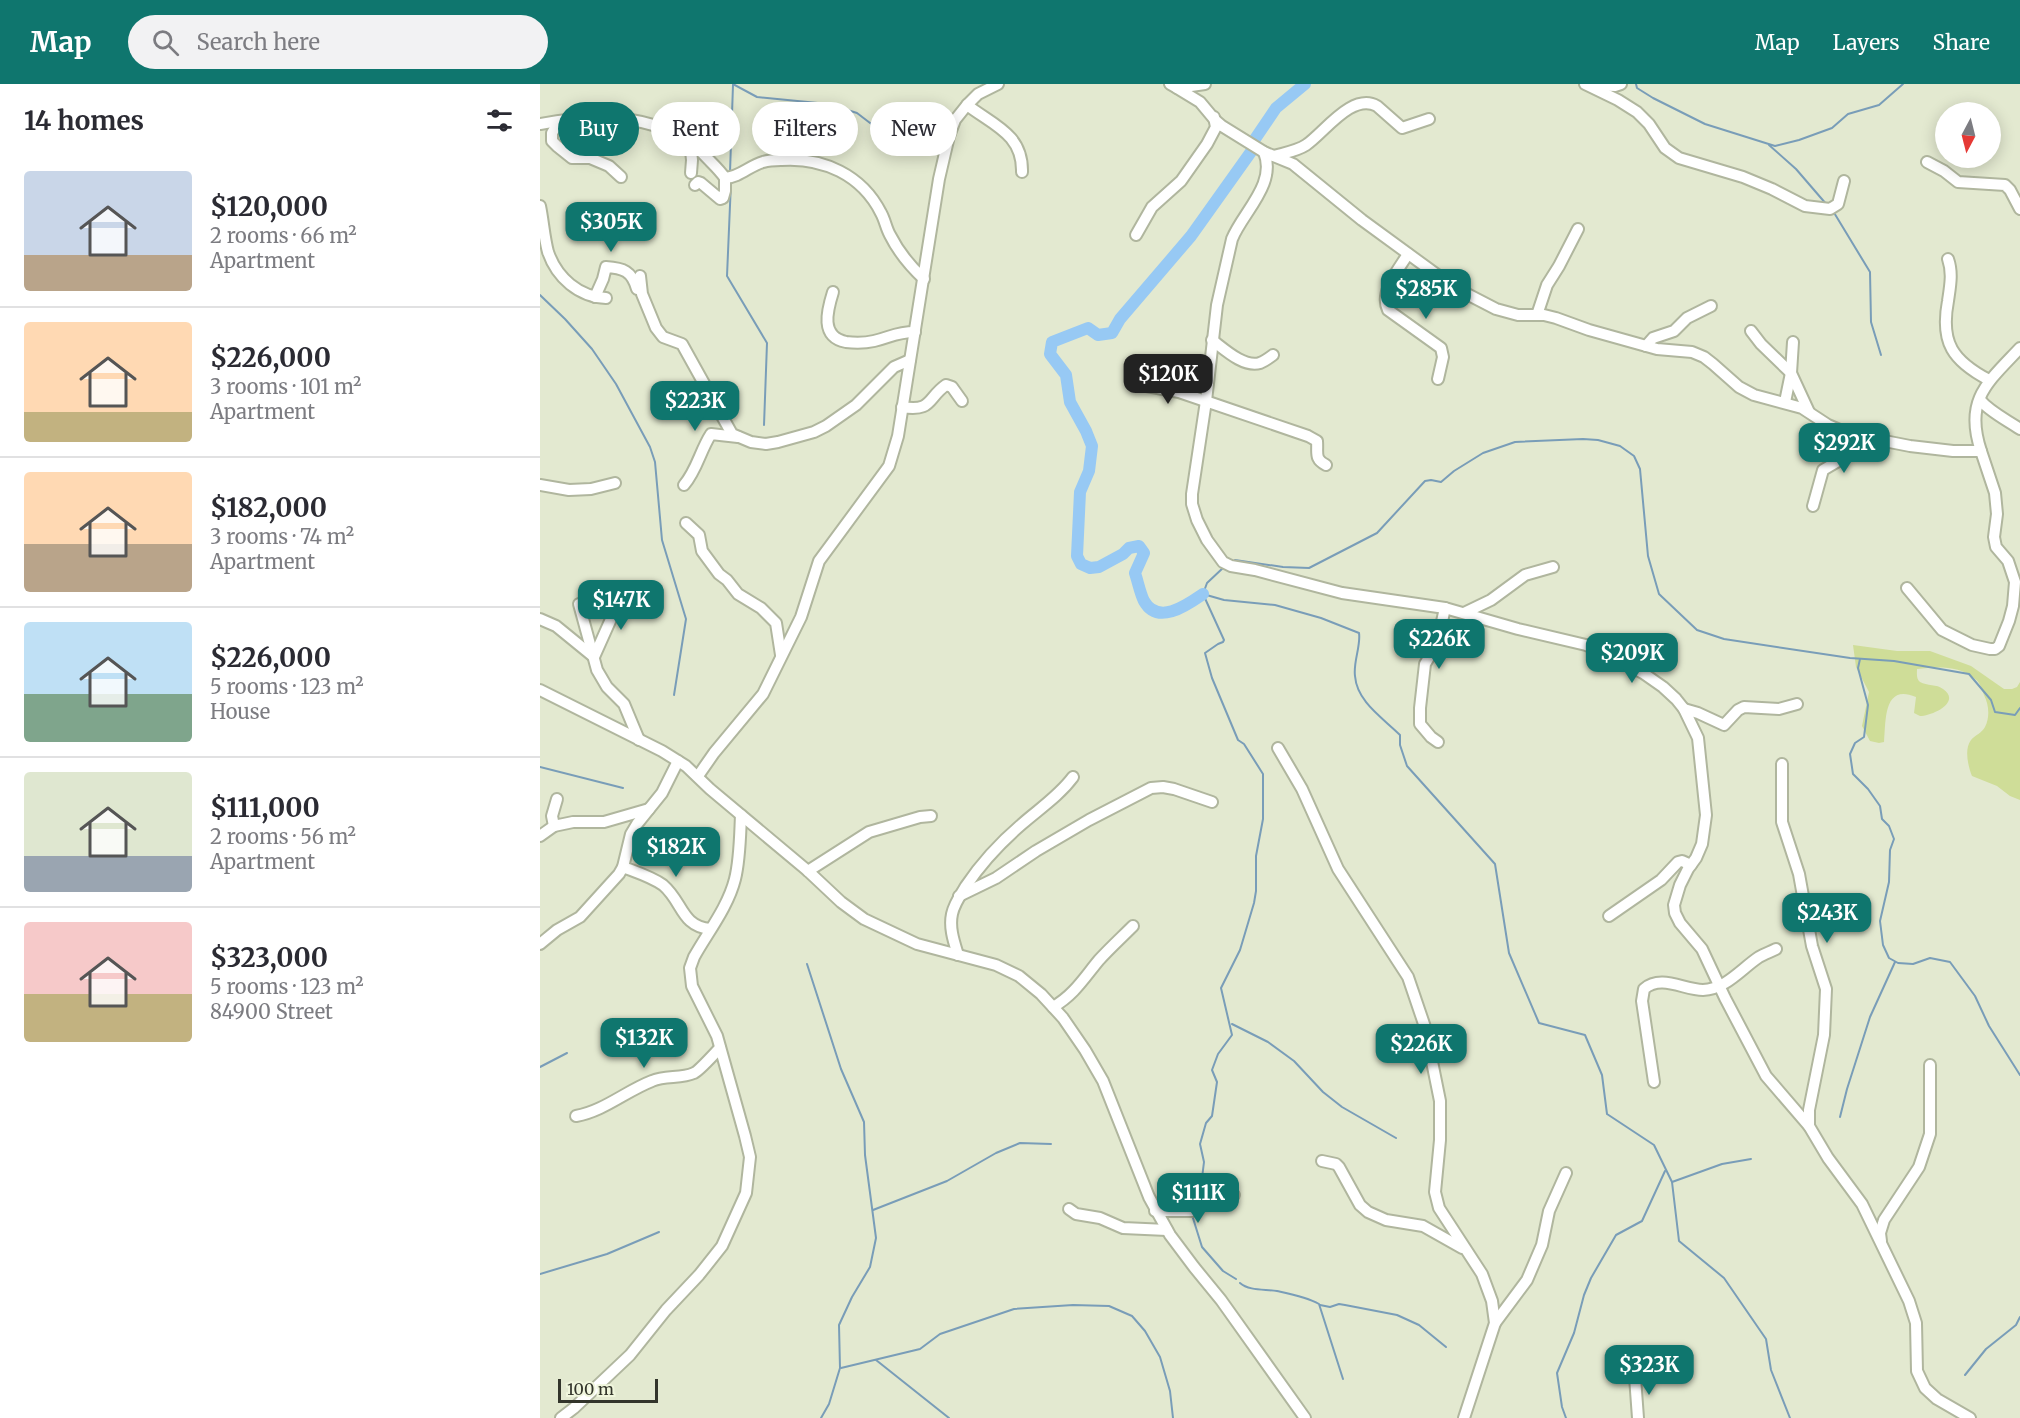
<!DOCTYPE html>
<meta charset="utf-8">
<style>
body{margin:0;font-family:Merriweather,serif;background:#f2f2f3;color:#2b2b33;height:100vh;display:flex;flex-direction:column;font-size:22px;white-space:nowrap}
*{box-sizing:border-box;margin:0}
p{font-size:20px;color:#7c7c81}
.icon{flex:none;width:33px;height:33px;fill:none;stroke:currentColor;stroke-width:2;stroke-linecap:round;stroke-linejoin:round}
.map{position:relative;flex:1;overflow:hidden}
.details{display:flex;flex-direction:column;background:#fff;width:540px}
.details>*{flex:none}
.guide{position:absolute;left:18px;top:18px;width:570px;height:54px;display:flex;gap:12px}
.needle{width:39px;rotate:187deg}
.buttons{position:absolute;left:1395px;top:18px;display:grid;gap:12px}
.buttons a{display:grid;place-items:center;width:66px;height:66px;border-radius:50%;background:#fff;box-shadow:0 3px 15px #0003;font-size:30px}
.scale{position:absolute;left:18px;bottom:15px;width:100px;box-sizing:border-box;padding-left:6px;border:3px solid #33352b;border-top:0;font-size:16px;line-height:21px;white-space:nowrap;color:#33352b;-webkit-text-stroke:4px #f0f6dd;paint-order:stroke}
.price{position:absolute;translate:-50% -51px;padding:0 14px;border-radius:12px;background:#0f766e;color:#fff;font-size:20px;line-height:39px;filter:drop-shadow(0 2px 3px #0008)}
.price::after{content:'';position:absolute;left:50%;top:36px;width:18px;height:14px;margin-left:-9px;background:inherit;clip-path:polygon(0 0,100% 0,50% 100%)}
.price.current{background:#222;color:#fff}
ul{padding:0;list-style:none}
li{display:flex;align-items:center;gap:18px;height:150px;padding:0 24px}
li+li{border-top:2px solid #e1e1e2}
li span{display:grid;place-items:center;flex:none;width:168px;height:120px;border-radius:6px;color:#555}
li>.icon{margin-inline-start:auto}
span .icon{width:72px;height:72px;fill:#fffc;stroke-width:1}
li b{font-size:26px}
h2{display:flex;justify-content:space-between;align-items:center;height:72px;padding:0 24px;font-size:26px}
.tag{padding:0 21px;border-radius:27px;background:#fff;box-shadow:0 3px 15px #0003;font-size:21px;line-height:54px}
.tag.current{background:#0f766e;color:#fff}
header{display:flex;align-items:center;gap:36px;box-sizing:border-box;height:84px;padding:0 30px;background:#0f766e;color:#fff}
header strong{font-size:28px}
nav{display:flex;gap:33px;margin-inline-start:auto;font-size:21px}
.search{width:420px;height:54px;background:#f2f2f3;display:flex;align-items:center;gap:15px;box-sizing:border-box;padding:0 21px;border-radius:33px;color:#7c7c81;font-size:22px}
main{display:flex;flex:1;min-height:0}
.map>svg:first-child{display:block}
</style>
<header>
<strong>Map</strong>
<div class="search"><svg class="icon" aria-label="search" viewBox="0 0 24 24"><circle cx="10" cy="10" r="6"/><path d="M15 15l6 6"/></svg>Search here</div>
<nav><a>Map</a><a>Layers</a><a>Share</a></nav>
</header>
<main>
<section class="details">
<h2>14 homes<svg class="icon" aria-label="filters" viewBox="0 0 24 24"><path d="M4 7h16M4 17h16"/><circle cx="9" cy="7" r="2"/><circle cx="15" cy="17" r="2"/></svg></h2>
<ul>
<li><span style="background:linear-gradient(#c9d6e8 70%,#b9a48a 0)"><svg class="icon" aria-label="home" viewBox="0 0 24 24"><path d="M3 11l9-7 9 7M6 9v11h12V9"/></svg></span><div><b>$120,000</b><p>2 rooms · 66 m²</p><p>Apartment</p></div></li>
<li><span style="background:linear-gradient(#ffd9b3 75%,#c2b280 0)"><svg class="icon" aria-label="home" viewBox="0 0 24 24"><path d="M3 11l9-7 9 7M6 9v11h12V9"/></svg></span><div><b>$226,000</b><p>3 rooms · 101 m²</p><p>Apartment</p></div></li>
<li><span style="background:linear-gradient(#ffd9b3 60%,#b9a48a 0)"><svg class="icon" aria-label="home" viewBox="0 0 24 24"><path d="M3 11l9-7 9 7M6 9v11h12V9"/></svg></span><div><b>$182,000</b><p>3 rooms · 74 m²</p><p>Apartment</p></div></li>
<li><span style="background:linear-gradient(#bfe0f5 60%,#7fa58c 0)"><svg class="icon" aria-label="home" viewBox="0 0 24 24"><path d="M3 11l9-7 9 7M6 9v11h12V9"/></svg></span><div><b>$226,000</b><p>5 rooms · 123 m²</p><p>House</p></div></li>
<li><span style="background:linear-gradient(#dfe7d0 70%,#9aa5b1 0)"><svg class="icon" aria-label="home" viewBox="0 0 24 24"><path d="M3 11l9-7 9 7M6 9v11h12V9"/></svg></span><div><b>$111,000</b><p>2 rooms · 56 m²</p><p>Apartment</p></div></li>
<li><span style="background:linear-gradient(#f6c9c9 60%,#c2b280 0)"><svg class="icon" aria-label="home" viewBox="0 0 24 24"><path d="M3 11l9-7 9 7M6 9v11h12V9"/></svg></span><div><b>$323,000</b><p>5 rooms · 123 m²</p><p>84900 Street</p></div></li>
</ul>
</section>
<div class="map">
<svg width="1480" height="1334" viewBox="0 0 1480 1334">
<rect width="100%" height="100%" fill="#e3e9d0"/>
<path fill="#cfdd98" d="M 1313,561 L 1357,567 L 1390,567 L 1431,582 L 1464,605 L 1472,605 L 1477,603 L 1480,598 L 1480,716 L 1470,712 L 1457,702 L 1432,692 C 1428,682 1424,665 1431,656 C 1435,651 1442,649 1445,643 C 1450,633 1449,621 1444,611 C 1442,606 1440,598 1435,595 C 1419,581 1396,583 1377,585 C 1377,589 1376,595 1380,598 C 1387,602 1397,600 1403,605 C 1422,618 1392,632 1380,632 L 1374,629 L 1376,613 C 1343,599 1346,637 1344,658 L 1339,659 L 1330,657 L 1322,642 L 1329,608 L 1316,583 Z"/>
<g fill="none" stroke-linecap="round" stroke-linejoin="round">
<g stroke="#799db8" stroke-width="2">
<path d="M 193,0 L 217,13 L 288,20 L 317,29 L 347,52"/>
<path d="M 1096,0 L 1097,4 L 1113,14 L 1165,40 L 1235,62 L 1259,56 L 1292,44 L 1308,30 L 1339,21 L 1363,0"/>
<path d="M 1229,61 L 1256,85 L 1287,121"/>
<path d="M 190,88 L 193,1"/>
<path d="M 191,98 L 187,192 L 227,259 L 224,341"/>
<path d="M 1293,127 L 1330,188 L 1331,238 L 1341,271"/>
<path d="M 0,211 L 25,235 L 52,265 L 76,300 L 110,363 L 115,378 L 122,456 L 146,535 L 134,611"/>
<path d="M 695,476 L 743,483 L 769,484 L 837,449 L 885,397 L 891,396 L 901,398 L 914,387 L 943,369 L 975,358 L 1043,355 L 1058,356 L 1080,362 L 1094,372 L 1100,385 L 1108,472 L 1119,510 L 1157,546 L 1184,555 L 1310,574 L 1354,577 L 1429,590 L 1451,616 L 1455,628 L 1475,631 L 1480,624"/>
<path d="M 663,510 L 684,516 L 735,521 L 781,534 L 819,549 C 821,562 813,578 815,592 C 817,618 843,634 860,651 L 860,661 L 867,682 L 955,780 L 969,869 L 999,939 L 1045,951 L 1062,991 L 1067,1030 L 1114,1061 L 1132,1098 L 1139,1157 L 1184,1194 L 1226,1255 L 1231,1286 L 1250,1334"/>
<path d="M 1320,575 L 1318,584 L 1328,621 L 1324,653 L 1315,659 L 1310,670 L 1313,690 L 1328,705 L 1340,722 L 1342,735 L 1349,742 L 1354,755 L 1350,766 L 1349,798 L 1340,837 L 1343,861 L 1349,874 L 1358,879 L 1373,880 L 1390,874 L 1410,878 L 1435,912 L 1449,942 L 1480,991"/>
<path d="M 0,683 L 83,704"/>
<path d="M 267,880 L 301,985 L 324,1038 L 325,1071 L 336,1154 L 330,1183 L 312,1213 L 299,1241 L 300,1284 L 289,1320 L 281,1334"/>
<path d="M 692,940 L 728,958 L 754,977 L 783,1008 L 802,1023 L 856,1054"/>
<path d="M 0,983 L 27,969"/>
<path d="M 1300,1033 L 1307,1005 L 1330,933 L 1355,878"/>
<path d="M 1132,1098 L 1182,1080 L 1211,1075"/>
<path d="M 649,1122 L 646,1115 L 661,1102 L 664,1078 L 660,1060 L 666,1039 L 672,1032 L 677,998 L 672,986 L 678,970 L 692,951 L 681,904 L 700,866 L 714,819 L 716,807 L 716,772 L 723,735 L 723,690 L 704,660 L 698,656 L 672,594 L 665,569 L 678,560 L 683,558 L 684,556 L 663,510 L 667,499 L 684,483"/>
<path d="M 333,1126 L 407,1097 L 456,1069 L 480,1059 L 511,1060"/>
<path d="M 652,1131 L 662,1163 L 683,1187 L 696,1195"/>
<path d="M 0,1190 L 67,1170 L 119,1148"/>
<path d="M 700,1199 C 709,1207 725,1205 737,1207 C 751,1210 767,1213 779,1220 L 803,1295"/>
<path d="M 780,1221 L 790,1223 L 799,1220 L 805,1221 L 857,1231 L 879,1241 L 906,1263"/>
<path d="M 336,1276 L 409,1334"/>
<path d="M 301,1284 L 380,1265 L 400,1250 L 474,1225 L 533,1221 L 569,1222 L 592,1232 L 605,1247 L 620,1273 L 630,1307 L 633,1334"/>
<path d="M 1425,1291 L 1446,1265 L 1476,1241 L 1480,1233"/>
<path d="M 1026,1334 L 1022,1323 L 1017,1289 L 1034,1249 L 1044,1211 L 1051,1194 L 1076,1151 L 1102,1137 L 1125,1087"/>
</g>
<g stroke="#97c9f4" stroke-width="12">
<path d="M 715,55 L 736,24 L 765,0"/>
<path d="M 663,510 C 647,521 618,542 604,517 C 600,509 598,498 595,489 L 604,469 L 599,462 L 589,464 L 583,470 L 559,483 L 550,484 L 541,480 L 537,472 L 540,408 L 549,387 L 552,362 L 546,347 L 530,318 L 526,291 L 510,270 L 512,258 L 548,244 L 558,251 L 572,249 L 580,235 L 651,152 L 713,65"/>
</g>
<defs>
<g id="minor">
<path d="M 630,0 L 637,4 L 665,0"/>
<path d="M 1045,0 L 1078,16 L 1097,28 L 1109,40 L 1125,64 L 1139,74 L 1203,93 L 1232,105 L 1265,122 L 1290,125 L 1298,120 L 1304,97"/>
<path d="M 1052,1 L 1075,2 L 1081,0"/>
<path d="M 637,4 L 660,18 L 675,36 L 682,42 L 724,68 L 753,80 L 822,136 L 900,193 L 927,210 L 956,225 L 978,231 L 1004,231 L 1016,234 L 1049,246 L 1117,265 L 1152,268 L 1164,273 L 1173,280 L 1199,303 L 1214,311 L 1262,324 L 1288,341 L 1309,350 L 1370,362 L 1413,367 L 1441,367 C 1424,316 1447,299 1480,264"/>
<path d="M 427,21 C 453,41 483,50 482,88"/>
<path d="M 18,39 L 12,49 L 12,57 L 17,62 L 32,74 L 50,74 L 69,82 L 81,93"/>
<path d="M 0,40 C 59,29 127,28 170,77 C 175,82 181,88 185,94 C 200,93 209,82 223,78 C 229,76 236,76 241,76 C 283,73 322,91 341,129 C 345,136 346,144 350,151 C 358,167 371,183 384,195"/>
<path d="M 150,58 L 152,76 L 151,89"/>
<path d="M 724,68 C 737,100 703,128 692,155 L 677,221 L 666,317 L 652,410 L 652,420 L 657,436 L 667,456 L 683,478 L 691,482 L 715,486 L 802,509 L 905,524 L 978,545 L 1046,561 L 1064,568 L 1103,589 L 1123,603 L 1136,615 L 1144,625 L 1158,654 L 1166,731 L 1162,760 L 1156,774 L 1148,785 L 1140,801 L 1134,821 L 1135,829 L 1140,839 L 1162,865 L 1185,914 L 1226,992 L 1269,1042 L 1288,1074 L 1322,1120 L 1369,1217 L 1376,1239 L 1377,1287 L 1385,1304 L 1397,1315 L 1430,1334"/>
<path d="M 734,72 C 744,69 757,67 766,61 C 784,49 812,8 837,22 L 862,44 L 889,35"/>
<path d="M 1387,78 L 1404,87 L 1418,98 L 1465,101 L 1470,106 L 1480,125"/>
<path d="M 155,101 L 158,98 L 161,99 L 180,115 L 183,114 L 185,107 L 185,94"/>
<path d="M 0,122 C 3,136 4,153 8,168 C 17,194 39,213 66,214"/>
<path d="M 596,151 L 612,123 L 641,97 L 667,60 L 676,43 L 674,33"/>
<path d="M 868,170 C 859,185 839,208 848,226 L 901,264 L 903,273 L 898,295"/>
<path d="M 1408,175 C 1413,189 1410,203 1408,217 C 1400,259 1413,277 1449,296"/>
<path d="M 100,192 L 102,210 L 116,244 L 123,253 L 142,260 L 192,350 L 211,358 L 226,360 L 238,358 L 274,348 L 286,342 L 316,321 L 354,283 L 370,276"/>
<path d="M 293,208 C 287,227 280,253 306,258 C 315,259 325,259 334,257 C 351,253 356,248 375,248"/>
<path d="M 55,213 L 63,195 L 66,183 C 83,184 92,187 97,205"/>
<path d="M 997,231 L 1007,201 L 1019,182 L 1038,145"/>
<path d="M 1211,247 L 1221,260 L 1251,289 L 1269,328"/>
<path d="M 672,256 C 684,265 704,284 720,279 C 725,277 729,274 733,271"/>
<path d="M 1106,262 L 1113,254 L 1134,247 L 1147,234 L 1171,222"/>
<path d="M 596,300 L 639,308 L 768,352 L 777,357 C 778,369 774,375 786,381"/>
<path d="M 1440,316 C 1450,328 1467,336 1480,345"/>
<path d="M 1245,318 L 1251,289 L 1253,258"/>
<path d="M 362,323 C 393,328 387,314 406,301 L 412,303 L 422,317"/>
<path d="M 0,401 L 29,406 L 51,405 L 75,399"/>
<path d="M 144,401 C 157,386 160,367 171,350 L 198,353"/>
<path d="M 1273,422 L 1283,386 L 1300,376 L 1309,350"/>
<path d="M 146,439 L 159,451 L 162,467 L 179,490 L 187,496 L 198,510 L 221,524 L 236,539 L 241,571"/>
<path d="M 1367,504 L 1402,546 L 1432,561 L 1450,565 L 1455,565 L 1459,562 L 1469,537 L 1473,522 L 1475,498 L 1468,477 L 1456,463 L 1454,453 L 1457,430 L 1455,409 L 1441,367"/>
<path d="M 39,520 L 57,586 L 67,603 L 84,620 L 99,656"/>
<path d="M 924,529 L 951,516 L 985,491 L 1013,483"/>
<path d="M 0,535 L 16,542 L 54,573 L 71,535 L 75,530 L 102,515"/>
<path d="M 0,606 L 122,667 L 146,682 L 170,705 L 268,787 L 301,818 L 324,835 L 377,860 L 456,881 L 479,892 L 501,910 L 523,934 L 545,966 L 563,997 L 609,1113 L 630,1151 L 654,1183 L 681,1216 L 765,1334"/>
<path d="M 1144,625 L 1158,629 L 1184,641 L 1198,626 L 1204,623 L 1239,625 L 1257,620"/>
<path d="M 898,658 L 891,653 L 880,640 L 880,624 L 885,580 L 897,560 L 905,524"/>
<path d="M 738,664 L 762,705 L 798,785 L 868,893 L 885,943 L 900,1017 L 900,1056 L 895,1108 L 899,1124 L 942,1190 L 952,1217 L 955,1239 L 924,1334"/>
<path d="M 1242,680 L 1242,738 L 1259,790 L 1272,862 L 1286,905 L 1284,951 L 1269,1026 L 1269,1042"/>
<path d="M 158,692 L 174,669 L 223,610 L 261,533 L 279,477 L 349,382 L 358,352 L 399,95 L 409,52 L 415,36 L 427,21 L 438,10 L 458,0"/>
<path d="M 17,715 L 12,732 L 14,742 L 33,738 L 64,738 L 109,725"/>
<path d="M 0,752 L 14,742"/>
<path d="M 83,783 C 96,788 112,793 123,801 C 143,818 141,842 170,845"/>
<path d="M 268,787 L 329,748 L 380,733 L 391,732"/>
<path d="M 419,812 L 456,794 L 496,767 L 549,736 L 611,704 L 623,703 L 634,705 L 672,718"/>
<path d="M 1069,832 L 1121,796 L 1138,778 L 1142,777 L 1151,781"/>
<path d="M 0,860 L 17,846 L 40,833 L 79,790 L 83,783 L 91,750 L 97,740 L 122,709 L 138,677"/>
<path d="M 418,871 C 414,858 409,844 412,830 C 414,820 421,810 426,802 C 442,778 461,758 482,740 C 499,725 519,712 533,693"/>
<path d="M 513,923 C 534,911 544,894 559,876 C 570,864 582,853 593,842"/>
<path d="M 1114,998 L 1102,917 L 1104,905 C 1121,890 1144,906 1163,906 C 1186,905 1201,885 1219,873 C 1224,870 1230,868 1236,865"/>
<path d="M 36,1032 C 64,1027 86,1007 112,997 C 125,991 141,995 154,989 C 159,987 174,970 180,964"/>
<path d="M 782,1077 L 796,1080 L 799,1083 L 820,1121 L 828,1128 L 846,1136 L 883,1142 L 922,1164"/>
<path d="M 529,1125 L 536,1130 L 560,1134 L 583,1144 L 627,1146"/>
<path d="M 615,1127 L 652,1127 L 672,1115 L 694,1111"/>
<path d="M 1341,1157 L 1340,1149 L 1344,1136 L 1379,1083 L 1390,1050 L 1390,981"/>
<path d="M 955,1239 L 987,1196 L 1002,1161 L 1009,1127 L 1026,1089"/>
<path d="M 1095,1293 L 1098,1334"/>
<path d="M 21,1334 L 34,1324 L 90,1271 L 126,1226 L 159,1191 L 182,1162 L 206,1109 L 210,1073 L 205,1052 L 177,952 L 152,902 L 150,884 L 154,873 C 168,848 188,823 195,795 C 200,775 200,752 201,731"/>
</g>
</defs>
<use href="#minor" stroke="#b0b69e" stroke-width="14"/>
<use href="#minor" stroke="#fff" stroke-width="10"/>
</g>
</svg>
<div class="buttons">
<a><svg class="needle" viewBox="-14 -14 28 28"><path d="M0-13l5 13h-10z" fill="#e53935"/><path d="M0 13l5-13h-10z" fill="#7c7c81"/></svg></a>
</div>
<div class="scale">100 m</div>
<b class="price" style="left:71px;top:169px">$305K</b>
<b class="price" style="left:886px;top:236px">$285K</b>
<b class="price current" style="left:628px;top:321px">$120K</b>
<b class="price" style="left:155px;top:348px">$223K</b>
<b class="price" style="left:1304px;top:390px">$292K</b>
<b class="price" style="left:81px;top:547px">$147K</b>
<b class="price" style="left:899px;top:586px">$226K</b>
<b class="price" style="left:1092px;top:600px">$209K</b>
<b class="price" style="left:136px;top:794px">$182K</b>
<b class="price" style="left:1287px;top:860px">$243K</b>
<b class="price" style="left:104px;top:985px">$132K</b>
<b class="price" style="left:881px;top:991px">$226K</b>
<b class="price" style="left:658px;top:1140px">$111K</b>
<b class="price" style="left:1109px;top:1312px">$323K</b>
<div class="guide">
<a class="tag current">Buy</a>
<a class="tag">Rent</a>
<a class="tag">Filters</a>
<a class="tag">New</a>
</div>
</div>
</main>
